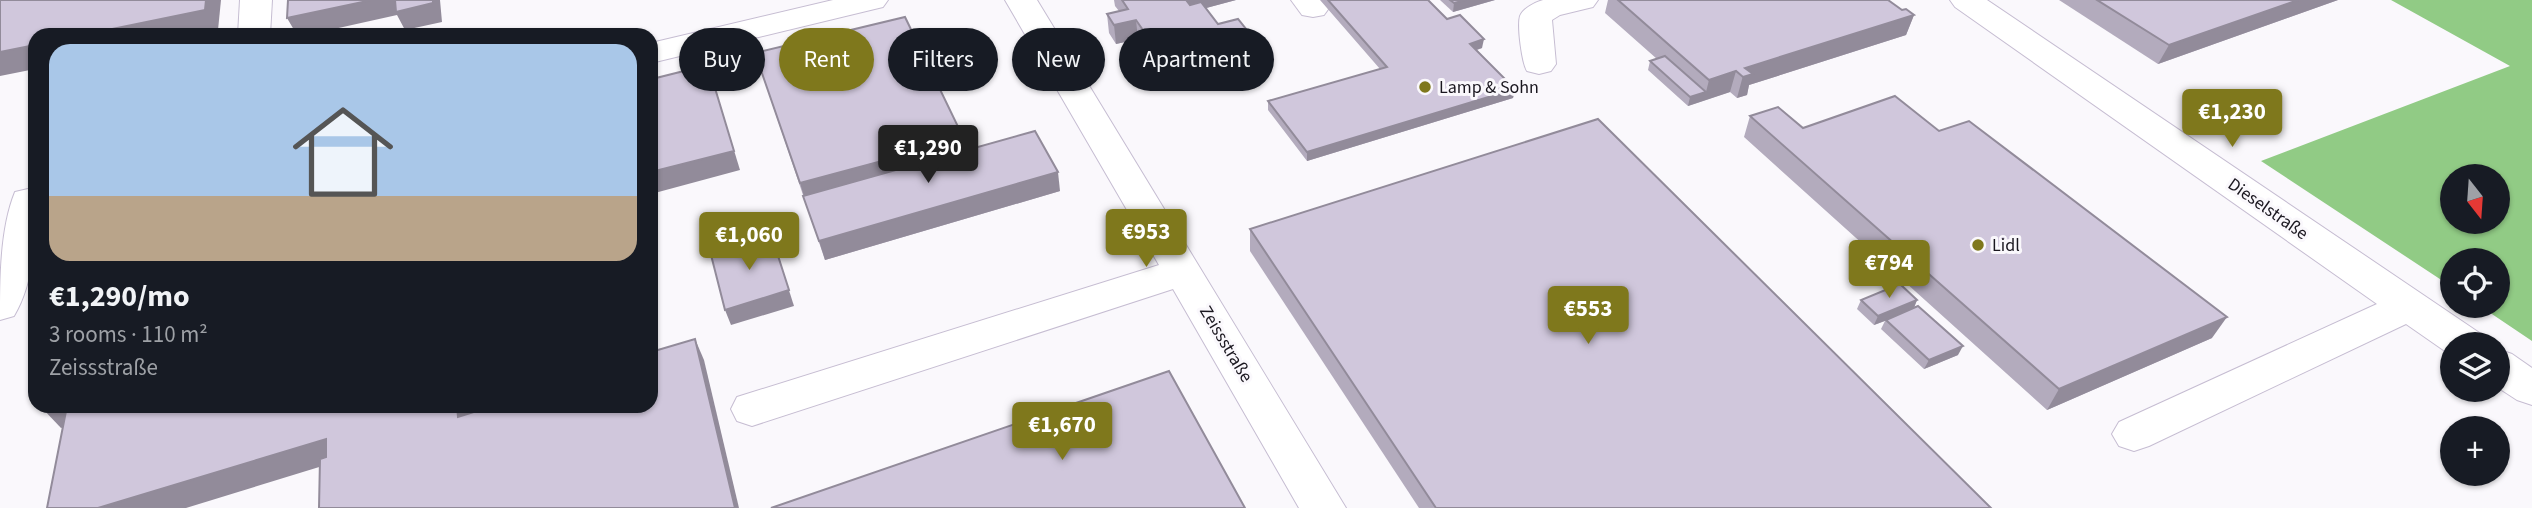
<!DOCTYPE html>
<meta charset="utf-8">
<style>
body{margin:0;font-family:"Source Sans 3",sans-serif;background:#242831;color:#f1f3f6;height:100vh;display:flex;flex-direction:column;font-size:26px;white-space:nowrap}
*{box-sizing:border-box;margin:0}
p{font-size:23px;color:#9ea1a6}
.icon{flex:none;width:38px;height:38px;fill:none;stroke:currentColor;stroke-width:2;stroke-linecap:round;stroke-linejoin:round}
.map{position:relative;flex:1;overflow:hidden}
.details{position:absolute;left:28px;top:28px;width:630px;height:385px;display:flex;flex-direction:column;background:#171b24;border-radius:21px;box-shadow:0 2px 5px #0004}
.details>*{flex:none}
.hud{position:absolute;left:679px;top:28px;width:665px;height:63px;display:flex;gap:14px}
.needle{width:46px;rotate:163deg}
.fabs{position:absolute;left:2440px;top:164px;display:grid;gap:14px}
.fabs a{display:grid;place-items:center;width:70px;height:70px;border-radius:50%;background:#171b24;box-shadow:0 2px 5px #0004;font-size:35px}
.price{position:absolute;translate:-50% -60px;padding:0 16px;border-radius:7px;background:#7f781c;color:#fff;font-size:23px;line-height:46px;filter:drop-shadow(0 2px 4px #0008)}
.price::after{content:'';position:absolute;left:50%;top:42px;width:21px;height:16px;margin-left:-10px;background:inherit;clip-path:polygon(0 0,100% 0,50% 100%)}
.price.selected{background:#222;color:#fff}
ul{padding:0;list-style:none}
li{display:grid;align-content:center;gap:14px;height:371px;padding:0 21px}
li span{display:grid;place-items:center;height:217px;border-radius:21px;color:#555}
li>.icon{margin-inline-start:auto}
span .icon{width:126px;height:126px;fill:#fffc;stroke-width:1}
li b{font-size:30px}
.tag{padding:0 24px;border-radius:32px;background:#171b24;box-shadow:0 2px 5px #0004;font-size:24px;line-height:63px}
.tag.selected{background:#7f781c;color:#fff}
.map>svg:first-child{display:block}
</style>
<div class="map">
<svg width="2532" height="508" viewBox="0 0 2532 508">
<rect width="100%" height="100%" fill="#faf8fc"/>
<path fill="#91cb85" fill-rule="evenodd" d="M 2391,0 L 2532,0 L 2532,341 L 2480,306 L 2497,306 L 2497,261 L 2452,261 L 2452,287 L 2261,161 L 2510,66 ZM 2452,177 L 2497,177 L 2497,222 L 2452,222 Z"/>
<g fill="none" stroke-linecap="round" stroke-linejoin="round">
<defs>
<g id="minor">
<path d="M 240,0 L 272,0 L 270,35 L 238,35 Z"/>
<path d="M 833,0 L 888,0 L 883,7 L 651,63 L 651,43 Z"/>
<path d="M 1005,0 L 1037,0 L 1346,508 L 1299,508 L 1173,289 L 752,426 L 737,421 L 731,409 L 737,397 L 1159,265 Z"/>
<path d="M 1291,0 L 1323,0 L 1329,8 L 1324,15 L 1313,17 L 1302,15 Z"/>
<path d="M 1543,0 L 1598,0 L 1593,7 L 1560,15 L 1552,20 L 1556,64 L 1551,71 L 1539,74 L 1527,71 C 1522,63 1517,26 1520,16 C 1523,8 1536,2 1543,0 Z"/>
<path d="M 1950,0 L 1987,0 L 2481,334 L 2486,345 L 2452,345 L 2452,356 L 2406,324 L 2149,446 L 2134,451 L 2119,446 L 2112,434 L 2119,422 L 2377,304 L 1955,7 Z"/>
<path d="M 28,189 L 35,191 C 35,232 36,279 14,316 L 0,320 C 0,279 0,229 15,192 Z"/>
<path d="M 2497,349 L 2512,354 L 2532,368 L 2532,405 L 2517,400 L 2497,387 Z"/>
</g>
</defs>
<use href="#minor" stroke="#c6bdd2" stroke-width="2"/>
<use href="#minor" fill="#fff" fill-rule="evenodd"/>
</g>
<g fill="#b3abbd">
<path d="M 1114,0 L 1236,0 L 1206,8 L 1218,24 L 1250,53 L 1183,71 L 1173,57 L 1154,62 L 1138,39 L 1116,44 L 1109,33 L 1107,14 L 1119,11 L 1115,6 Z"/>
<path d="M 1320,0 L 1428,0 L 1447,19 L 1482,48 L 1477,50 L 1515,89 L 1513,98 L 1307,161 L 1268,110 L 1268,101 L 1380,69 Z"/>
<path d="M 1440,0 L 1495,0 L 1453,12 Z"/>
<path d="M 1608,0 L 1888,0 L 1902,10 L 1914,15 L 1906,35 L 1749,85 L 1747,95 L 1737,98 L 1730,92 L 1688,106 L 1648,70 L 1650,61 L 1657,59 L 1605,13 Z"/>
<path d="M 2059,0 L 2338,0 L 2158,64 Z"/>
<path d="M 755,53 L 964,139 L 966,150 L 1060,191 L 825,260 Z"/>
<path d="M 1750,116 L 1803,128 L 1939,131 L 2212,338 L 2047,410 L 1744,137 Z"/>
<path d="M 1250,229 L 1991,508 L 1419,508 L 1250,251 Z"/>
<path d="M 1861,300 L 1917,300 L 1914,308 L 1958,355 L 1924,369 L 1881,329 L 1885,321 L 1874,325 L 1857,309 Z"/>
</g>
<g fill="#928b9a">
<path d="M 206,0 L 221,0 L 218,30 L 196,35 L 83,35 Z"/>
<path d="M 372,0 L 440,0 L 442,22 L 405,30 L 397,15 L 307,35 L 297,35 L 287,18 Z"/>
<path d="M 1183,0 L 1236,0 L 1184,14 Z"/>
<path d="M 1466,0 L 1495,0 L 1453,12 L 1454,3 Z"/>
<path d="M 2298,0 L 2338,0 L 2158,64 L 2169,45 Z"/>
<path d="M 1914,15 L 1906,35 L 1749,85 L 1747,95 L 1737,98 L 1745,68 Z"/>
<path d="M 1136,20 L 1138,39 L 1116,44 L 1114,25 Z"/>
<path d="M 1250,34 L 1250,53 L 1183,71 L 1182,52 Z"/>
<path d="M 1172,38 L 1173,57 L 1154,62 L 1152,43 Z"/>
<path d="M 1484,39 L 1482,48 L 1469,52 L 1470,44 Z"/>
<path d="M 35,45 L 35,69 L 0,76 L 0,52 Z"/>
<path d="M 708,65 L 740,170 L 651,194 L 651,172 Z"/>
<path d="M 1736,71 L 1730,92 L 1688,106 L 1690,97 L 1706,92 L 1709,80 Z"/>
<path d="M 1515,89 L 1513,98 L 1307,161 L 1307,152 Z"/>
<path d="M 964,139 L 967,158 L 806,203 L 800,183 Z"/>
<path d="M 1058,172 L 1060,191 L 825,260 L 819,241 Z"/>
<path d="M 771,234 L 794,306 L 731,325 L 725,310 Z"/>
<path d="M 1917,300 L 1913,310 L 1874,325 L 1878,316 Z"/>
<path d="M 2227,317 L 2212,338 L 2047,410 L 2059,389 Z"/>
<path d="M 695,339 L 704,360 L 739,508 L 735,508 Z"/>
<path d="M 1963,346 L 1958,355 L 1924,369 L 1929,360 Z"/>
<path d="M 43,406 L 75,406 L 88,420 L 61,428 L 41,407 Z"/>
<path d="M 457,406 L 539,406 L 458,417 Z"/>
<path d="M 326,439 L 342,460 L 186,508 L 98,508 Z"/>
</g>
<g fill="#d0c7dc" stroke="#928b9a" stroke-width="2">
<path d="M 0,0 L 206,0 L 205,10 L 83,35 L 35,35 L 35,45 L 0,52 Z"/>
<path d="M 288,0 L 372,0 L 287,18 Z"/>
<path d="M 395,0 L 433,0 L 433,3 L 396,12 Z"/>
<path d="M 1122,0 L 1186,0 L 1190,5 L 1201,2 L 1218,24 L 1238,19 L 1250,34 L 1182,52 L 1172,38 L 1152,43 L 1136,20 L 1114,25 L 1107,14 L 1128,9 Z"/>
<path d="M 1328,0 L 1428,0 L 1447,19 L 1460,15 L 1484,39 L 1470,44 L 1515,89 L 1307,152 L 1268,101 L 1387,67 Z"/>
<path d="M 1450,0 L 1466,0 L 1454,3 Z"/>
<path d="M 1618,0 L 1888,0 L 1902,10 L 1906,9 L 1914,15 L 1745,68 L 1753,74 L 1743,77 L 1736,71 L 1709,80 Z"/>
<path d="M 2097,0 L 2298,0 L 2169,45 Z"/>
<path d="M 905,17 L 964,139 L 800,183 L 755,53 Z"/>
<path d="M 1665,56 L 1706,92 L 1690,97 L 1650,61 Z"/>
<path d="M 708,65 L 734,151 L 651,172 L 651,71 L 654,70 L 656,78 Z"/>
<path d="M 1895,96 L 1939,131 L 1969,121 L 2227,317 L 2059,389 L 1750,116 L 1778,107 L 1803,128 Z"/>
<path d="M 1598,119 L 1991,508 L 1436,508 L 1250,229 Z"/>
<path d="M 1035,131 L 1058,172 L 819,241 L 803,196 Z"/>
<path d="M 771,234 L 789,290 L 725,310 L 710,251 Z"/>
<path d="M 1900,284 L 1917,300 L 1878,316 L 1861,300 Z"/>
<path d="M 1918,306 L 1963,346 L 1929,360 L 1886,320 Z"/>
<path d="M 695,339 L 735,508 L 319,508 L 320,459 L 326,457 L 326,439 L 98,508 L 47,508 L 67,406 L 457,406 L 458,417 L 493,406 L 651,406 L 651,352 Z"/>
<path d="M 1169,371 L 1245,508 L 771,508 Z"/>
</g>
<g fill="#7f781c" stroke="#faf8fc" stroke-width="2.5">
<circle cx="1425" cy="87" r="7"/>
<circle cx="1978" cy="245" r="7"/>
</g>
<g text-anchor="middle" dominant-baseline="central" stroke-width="6" stroke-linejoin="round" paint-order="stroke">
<g font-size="18" fill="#1a171f" stroke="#faf8fc" text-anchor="start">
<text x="1439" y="87">Lamp &amp; Sohn</text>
<text x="1992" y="245">Lidl</text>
</g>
<g font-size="18" fill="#1a171f" stroke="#faf8fc">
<text transform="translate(2268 209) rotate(35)">Dieselstraße</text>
<text transform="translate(1226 344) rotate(59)">Zeissstraße</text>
</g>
</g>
</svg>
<div class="fabs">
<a><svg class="needle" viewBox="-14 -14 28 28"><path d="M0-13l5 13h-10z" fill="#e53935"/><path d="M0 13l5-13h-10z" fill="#9ea1a6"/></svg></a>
<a><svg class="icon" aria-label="locate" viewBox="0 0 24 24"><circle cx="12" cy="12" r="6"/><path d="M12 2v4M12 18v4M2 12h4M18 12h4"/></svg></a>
<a><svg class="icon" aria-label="layers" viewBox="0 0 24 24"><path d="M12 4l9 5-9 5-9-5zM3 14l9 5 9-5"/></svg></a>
<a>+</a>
</div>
<b class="price" style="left:2232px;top:149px">€1,230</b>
<b class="price selected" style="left:928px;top:185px">€1,290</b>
<b class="price" style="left:1146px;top:269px">€953</b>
<b class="price" style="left:749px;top:272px">€1,060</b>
<b class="price" style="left:1889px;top:300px">€794</b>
<b class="price" style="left:1588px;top:346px">€553</b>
<b class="price" style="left:1062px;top:462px">€1,670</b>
<div class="hud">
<a class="tag">Buy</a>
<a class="tag selected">Rent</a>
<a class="tag">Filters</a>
<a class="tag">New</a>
<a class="tag">Apartment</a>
</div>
<section class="details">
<ul>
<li><span style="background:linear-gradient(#a9c7e8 70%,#b9a48a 0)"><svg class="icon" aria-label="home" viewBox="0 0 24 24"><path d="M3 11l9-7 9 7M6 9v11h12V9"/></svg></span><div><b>€1,290/mo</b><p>3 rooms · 110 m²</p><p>Zeissstraße</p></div></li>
</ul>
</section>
</div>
